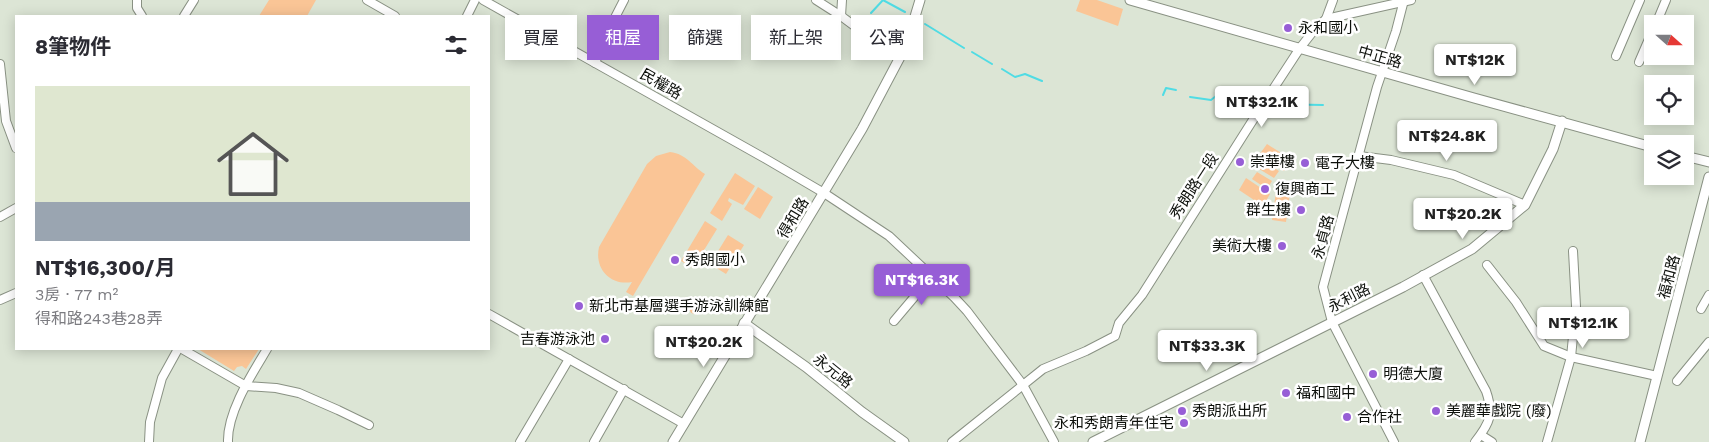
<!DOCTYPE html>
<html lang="zh-TW">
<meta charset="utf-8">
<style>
body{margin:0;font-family:"Work Sans","Noto Sans TC",sans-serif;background:#f7f7f7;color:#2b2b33;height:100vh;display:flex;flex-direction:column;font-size:19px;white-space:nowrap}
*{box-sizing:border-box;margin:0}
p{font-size:16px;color:#7c7c81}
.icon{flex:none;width:28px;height:28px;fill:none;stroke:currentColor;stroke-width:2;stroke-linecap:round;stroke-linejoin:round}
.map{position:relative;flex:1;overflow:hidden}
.drawer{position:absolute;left:15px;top:15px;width:475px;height:335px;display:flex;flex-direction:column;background:#fff;border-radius:0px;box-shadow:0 2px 12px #0003}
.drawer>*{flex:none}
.hud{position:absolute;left:505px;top:15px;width:475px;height:45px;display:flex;gap:10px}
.needle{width:32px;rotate:111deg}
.tools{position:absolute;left:1644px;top:15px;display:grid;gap:10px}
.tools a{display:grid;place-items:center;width:50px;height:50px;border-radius:0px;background:#fff;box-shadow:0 2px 12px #0003;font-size:25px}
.price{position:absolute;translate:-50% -42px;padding:0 11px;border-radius:5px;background:#fff;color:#222;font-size:16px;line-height:32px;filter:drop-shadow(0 1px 2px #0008)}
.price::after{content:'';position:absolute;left:50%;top:30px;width:15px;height:11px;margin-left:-8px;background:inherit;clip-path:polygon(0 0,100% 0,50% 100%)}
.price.selected{background:#975ed6;color:#fff}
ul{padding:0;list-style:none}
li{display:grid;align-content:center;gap:10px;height:265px;padding:0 20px}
li span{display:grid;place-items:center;height:155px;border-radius:0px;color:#555}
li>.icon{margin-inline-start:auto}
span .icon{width:90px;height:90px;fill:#fffc;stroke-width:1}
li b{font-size:21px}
h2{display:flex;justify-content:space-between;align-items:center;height:60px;padding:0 20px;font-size:21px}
.tag{padding:0 18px;border-radius:0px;background:#fff;box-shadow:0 2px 12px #0003;font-size:18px;line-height:45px}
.tag.selected{background:#975ed6;color:#fff}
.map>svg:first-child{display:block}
</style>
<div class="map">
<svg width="1709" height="442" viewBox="0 0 1709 442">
<rect width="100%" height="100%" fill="#dce5d5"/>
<g fill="#fac596">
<path d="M 269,0 L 316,0 L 307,16 L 259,16 Z"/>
<path d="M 1080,0 L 1097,0 L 1123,9 L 1118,26 L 1076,11 Z"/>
<path d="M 1267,144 L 1291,159 L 1284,171 L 1259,155 Z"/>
<path d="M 670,152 C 687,154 692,166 705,174 L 633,296 L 626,292 L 632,282 C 611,286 594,269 599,247 L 647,164 L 656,156 Z"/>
<path d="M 1263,161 L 1279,171 L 1274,178 L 1259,169 Z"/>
<path d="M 1257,172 L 1272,181 L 1267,189 L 1252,179 Z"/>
<path d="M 735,173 L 755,186 L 743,205 L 729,198 L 728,201 L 732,204 L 722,221 L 710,213 Z"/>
<path d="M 1246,178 L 1270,194 L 1263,206 L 1239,190 Z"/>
<path d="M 758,187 L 773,197 L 760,219 L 744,209 Z"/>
<path d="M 1276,192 L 1290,193 L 1286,222 L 1272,220 Z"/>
<path d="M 705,221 L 717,229 L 693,268 L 681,261 Z"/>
<path d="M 728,235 L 744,245 L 726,274 L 710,264 Z"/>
<circle cx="695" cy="308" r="6"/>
<path d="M 198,349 L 259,349 L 246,369 L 242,366 L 237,367 L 234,371 Z"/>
</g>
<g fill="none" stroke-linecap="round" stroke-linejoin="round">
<g stroke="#50dce4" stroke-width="2">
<path d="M 871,13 L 883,0 L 905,12"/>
<path d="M 925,24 L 964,48"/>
<path d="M 972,52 L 992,64"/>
<path d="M 1002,69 L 1015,77 L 1025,74 L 1042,81"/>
<path d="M 1163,95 L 1166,88 L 1176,90"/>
<path d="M 1190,97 L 1211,100 L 1216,96 L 1240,97 L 1258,102"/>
<path d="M 1270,104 L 1323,105"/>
</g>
<defs>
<g id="minor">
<path d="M 137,0 L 137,8 L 142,16"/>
<path d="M 367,0 L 395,16"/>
<path d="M 483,0 L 766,159 L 824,193 L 889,236 L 954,297 L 967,311 L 1023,385 L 1054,442"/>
<path d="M 816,0 L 841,16 L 899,59"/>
<path d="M 184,16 L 194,0"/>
<path d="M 467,16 L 475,0"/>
<path d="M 841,16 L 842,0"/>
<path d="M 1326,19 L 1333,0"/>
<path d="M 1656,24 L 1666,0"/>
<path d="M 1616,56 L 1640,0"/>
<path d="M 1639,62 L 1652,32"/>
<path d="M 595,63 L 605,37 L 624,0"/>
<path d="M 0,64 L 6,121 L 16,148"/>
<path d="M 1359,156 L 1391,160 L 1454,175 L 1525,205"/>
<path d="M 0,217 L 16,208"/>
<path d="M 1487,265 L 1516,302 L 1544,346 L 1571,357 L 1657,376"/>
<path d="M 1423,275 L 1486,391 C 1494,414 1490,423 1475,442"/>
<path d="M 0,300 L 16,293"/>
<path d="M 1701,309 L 1709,295"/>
<path d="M 489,314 L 684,424"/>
<path d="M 894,321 L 932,276"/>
<path d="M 182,349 L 246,386 L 276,388 L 299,393 L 338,410 L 369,425"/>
<path d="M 1677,381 L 1709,342"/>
<path d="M 1481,435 L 1492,442"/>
<path d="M 149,442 L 150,422 L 162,378 L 178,349"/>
<path d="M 228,442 C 227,412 252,374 267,349"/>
<path d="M 520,442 L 569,359"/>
<path d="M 594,442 L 624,389"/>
<path d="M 952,442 L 1043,369 L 1086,351 L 1115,336 L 1119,323 L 1142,295 L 1251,123 L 1300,48 L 1315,29 L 1326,19 L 1411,0"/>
<path d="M 1394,442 L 1332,322 L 1323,287 L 1377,87 L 1396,31 L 1404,0"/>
<path d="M 1547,442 L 1571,357 L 1576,306 L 1573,251"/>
</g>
<g id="tertiary">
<path d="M 1130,0 L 1474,98 L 1652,147"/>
<path d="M 1685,156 L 1709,162"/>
<path d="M 744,323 L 806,367 L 862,412 L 904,442"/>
<path d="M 673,442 L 862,129 L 899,59 L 910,33 L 920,0"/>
<path d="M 1093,442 L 1403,287 L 1472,249 L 1525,205 L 1553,149 L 1562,121"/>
<path d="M 1640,442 L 1709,177"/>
</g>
</defs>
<use href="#minor" stroke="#899183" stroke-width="10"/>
<use href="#tertiary" stroke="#899183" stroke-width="11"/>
<use href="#minor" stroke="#fff" stroke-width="8"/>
<use href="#tertiary" stroke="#fff" stroke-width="9"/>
</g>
<g fill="#975ed6" stroke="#fff" stroke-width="2">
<circle cx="1288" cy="28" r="5"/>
<circle cx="1240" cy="162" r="5"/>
<circle cx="1305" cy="163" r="5"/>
<circle cx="1265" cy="189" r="5"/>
<circle cx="1301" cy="210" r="5"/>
<circle cx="1282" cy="246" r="5"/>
<circle cx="675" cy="260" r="5"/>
<circle cx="579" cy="306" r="5"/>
<circle cx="605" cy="339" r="5"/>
<circle cx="1373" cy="374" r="5"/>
<circle cx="1286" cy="393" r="5"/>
<circle cx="1182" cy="411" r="5"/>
<circle cx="1436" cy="411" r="5"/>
<circle cx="1347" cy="417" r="5"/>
<circle cx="1184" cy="423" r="5"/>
</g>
<g text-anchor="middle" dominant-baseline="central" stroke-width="5" stroke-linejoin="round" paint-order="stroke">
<g font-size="15" fill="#0d100b" stroke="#fff" text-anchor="start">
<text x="1298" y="28">永和國小</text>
<text x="1250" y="162">崇華樓</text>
<text x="1315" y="163">電子大樓</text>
<text x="1275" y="189">復興商工</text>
<text x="1291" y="210" text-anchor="end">群生樓</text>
<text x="1272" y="246" text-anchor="end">美術大樓</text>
<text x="685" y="260">秀朗國小</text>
<text x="589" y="306">新北市基層選手游泳訓練館</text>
<text x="595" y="339" text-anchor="end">吉春游泳池</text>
<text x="1383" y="374">明德大廈</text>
<text x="1296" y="393">福和國中</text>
<text x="1192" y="411">秀朗派出所</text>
<text x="1446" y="411">美麗華戲院 (廢)</text>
<text x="1357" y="417">合作社</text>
<text x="1174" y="423" text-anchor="end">永和秀朗青年住宅</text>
</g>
<g font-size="15" fill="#0d100b" stroke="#fff">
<text transform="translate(1380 57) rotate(16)">中正路</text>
<text transform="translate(661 84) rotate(30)">民權路</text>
<text transform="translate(1194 186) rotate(-57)">秀朗路一段</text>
<text transform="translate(793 218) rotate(-59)">得和路</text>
<text transform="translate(1323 237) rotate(-75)">永貞路</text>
<text transform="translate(1669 277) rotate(-75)">福和路</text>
<text transform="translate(1349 298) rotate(-27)">永利路</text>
<text transform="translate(833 371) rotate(39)">永元路</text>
</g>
</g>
</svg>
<div class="tools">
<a><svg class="needle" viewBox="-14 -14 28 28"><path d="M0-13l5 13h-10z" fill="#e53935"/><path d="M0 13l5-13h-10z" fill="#7c7c81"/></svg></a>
<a><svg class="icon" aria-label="locate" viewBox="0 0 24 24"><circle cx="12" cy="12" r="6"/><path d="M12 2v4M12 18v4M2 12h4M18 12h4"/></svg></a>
<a><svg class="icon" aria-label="layers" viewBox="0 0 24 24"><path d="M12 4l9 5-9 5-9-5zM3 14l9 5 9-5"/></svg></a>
</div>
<b class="price" style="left:1475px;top:86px">NT$12K</b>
<b class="price" style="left:1262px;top:128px">NT$32.1K</b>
<b class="price" style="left:1447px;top:162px">NT$24.8K</b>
<b class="price" style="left:1463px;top:240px">NT$20.2K</b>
<b class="price selected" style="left:922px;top:306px">NT$16.3K</b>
<b class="price" style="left:1583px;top:349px">NT$12.1K</b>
<b class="price" style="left:704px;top:368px">NT$20.2K</b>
<b class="price" style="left:1207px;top:372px">NT$33.3K</b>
<div class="hud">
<a class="tag">買屋</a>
<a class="tag selected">租屋</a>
<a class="tag">篩選</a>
<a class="tag">新上架</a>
<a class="tag">公寓</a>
</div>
<section class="drawer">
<h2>8筆物件<svg class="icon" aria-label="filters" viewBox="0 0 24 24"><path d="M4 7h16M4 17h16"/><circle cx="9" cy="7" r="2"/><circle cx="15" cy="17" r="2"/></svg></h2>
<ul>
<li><span style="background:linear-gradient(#dfe7d0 75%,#9aa5b1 0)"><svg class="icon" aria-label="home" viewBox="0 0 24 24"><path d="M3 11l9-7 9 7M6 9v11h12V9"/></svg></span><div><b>NT$16,300/月</b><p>3房 · 77 m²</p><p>得和路243巷28弄</p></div></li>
</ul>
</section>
</div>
